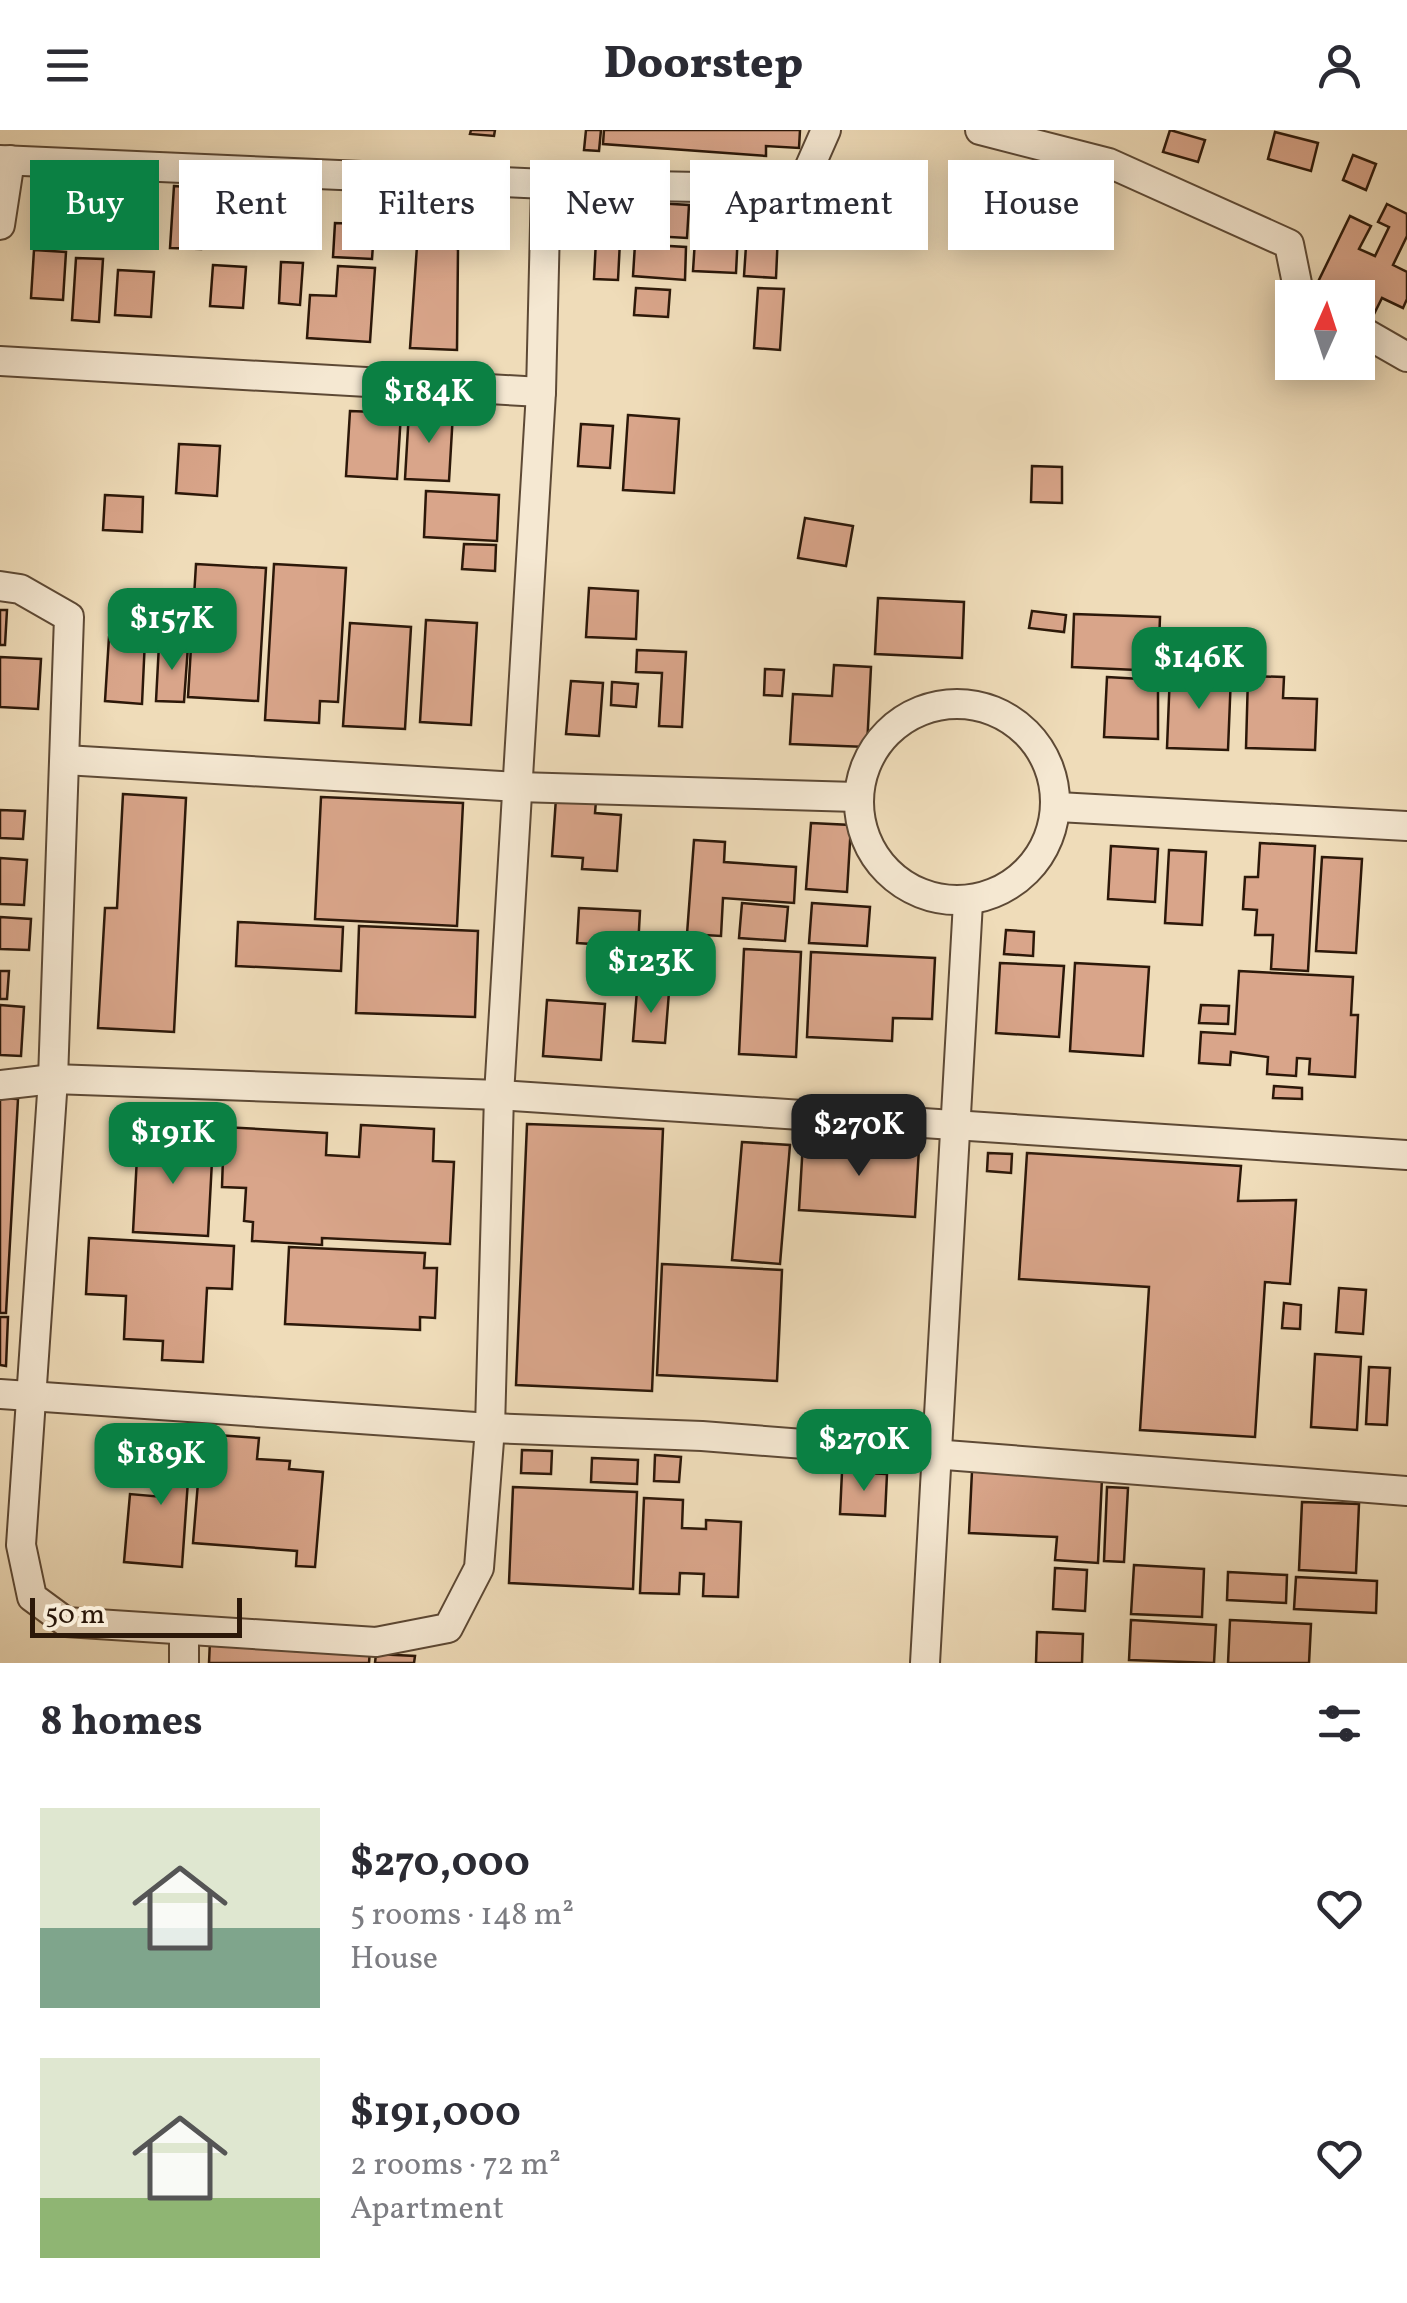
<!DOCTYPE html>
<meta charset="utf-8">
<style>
body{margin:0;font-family:Vollkorn,serif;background:#f7f7f7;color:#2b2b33;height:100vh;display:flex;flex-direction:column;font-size:38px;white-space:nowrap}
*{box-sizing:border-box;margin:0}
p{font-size:32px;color:#7c7c81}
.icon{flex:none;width:55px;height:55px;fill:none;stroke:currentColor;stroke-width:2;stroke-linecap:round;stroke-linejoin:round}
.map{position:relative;height:1533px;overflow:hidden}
.panel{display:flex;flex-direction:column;background:#fff;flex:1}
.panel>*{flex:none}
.banner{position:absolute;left:30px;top:30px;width:1348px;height:90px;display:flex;gap:20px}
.needle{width:65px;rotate:3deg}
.tools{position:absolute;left:1275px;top:150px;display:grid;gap:20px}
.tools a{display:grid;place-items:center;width:100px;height:100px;border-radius:0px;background:#fff;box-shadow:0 5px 25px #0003;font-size:50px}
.scale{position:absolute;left:30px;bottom:25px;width:212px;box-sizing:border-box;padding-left:10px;border:5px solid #2c1809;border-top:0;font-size:28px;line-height:35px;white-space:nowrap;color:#2c1809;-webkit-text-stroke:8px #f5e8d2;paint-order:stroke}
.price{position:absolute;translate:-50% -85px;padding:0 22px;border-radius:20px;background:#0b8043;color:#fff;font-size:32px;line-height:65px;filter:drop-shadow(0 2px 5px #0008)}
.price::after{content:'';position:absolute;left:50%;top:60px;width:30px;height:22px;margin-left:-15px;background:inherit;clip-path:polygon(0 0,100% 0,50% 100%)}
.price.selected{background:#222;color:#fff}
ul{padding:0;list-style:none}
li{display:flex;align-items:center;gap:30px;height:250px;padding:0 40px}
li span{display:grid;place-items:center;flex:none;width:280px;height:200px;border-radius:0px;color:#555}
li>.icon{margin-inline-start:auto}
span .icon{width:120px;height:120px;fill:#fffc;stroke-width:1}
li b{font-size:42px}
h2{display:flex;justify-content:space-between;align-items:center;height:120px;padding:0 40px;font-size:42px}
.pill{padding:0 35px;border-radius:0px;background:#fff;box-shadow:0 5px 25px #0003;font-size:35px;line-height:90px}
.pill.selected{background:#0b8043;color:#fff}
header{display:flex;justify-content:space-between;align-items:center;height:130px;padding:0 40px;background:#fff;font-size:45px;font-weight:800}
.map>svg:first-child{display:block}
</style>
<header><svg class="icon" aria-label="menu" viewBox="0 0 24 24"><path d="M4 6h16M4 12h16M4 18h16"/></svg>Doorstep<svg class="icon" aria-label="person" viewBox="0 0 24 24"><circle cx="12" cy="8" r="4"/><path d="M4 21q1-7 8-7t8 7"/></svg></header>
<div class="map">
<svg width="1407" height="1533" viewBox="0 0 1407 1533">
<rect width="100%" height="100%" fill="#efdcb9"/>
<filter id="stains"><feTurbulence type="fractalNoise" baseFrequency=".002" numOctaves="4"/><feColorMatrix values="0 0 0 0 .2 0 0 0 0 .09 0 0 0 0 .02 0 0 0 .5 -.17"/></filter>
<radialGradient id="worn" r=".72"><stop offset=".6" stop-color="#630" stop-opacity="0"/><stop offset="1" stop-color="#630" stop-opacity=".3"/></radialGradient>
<g fill="#d9a58a" stroke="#2c1809" stroke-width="2.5">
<path d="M 471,0 L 495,0 L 494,6 L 470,4 Z"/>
<path d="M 586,0 L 601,0 L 599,21 L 584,20 Z"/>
<path d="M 604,0 L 800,0 L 799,18 L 766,16 L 766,26 L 603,14 Z"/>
<path d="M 1170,0 L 1205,10 L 1198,32 L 1163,22 Z"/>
<path d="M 1275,2 L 1318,13 L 1311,41 L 1268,29 Z"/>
<path d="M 1353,25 L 1376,34 L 1366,60 L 1343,50 Z"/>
<path d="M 264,50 L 307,53 L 304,99 L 262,96 Z"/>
<path d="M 71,52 L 103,55 L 99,111 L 37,107 L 40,68 L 70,69 Z"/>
<path d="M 236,54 L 256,55 L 253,100 L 233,99 Z"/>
<path d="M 174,56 L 226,60 L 224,86 L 203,85 L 201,119 L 170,118 Z"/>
<path d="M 417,60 L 465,63 L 463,97 L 415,94 Z"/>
<path d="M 638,72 L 689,75 L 687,108 L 636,105 Z"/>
<path d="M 1387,74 L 1407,84 L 1407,106 L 1393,135 L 1407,142 L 1407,169 L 1403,178 L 1382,168 L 1374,184 L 1358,176 L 1358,168 L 1339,168 L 1316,156 L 1350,86 L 1371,96 L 1359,119 L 1375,126 L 1389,97 L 1378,92 Z"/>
<path d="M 597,76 L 624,78 L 623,103 L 596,102 Z"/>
<path d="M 697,79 L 739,82 L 736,143 L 693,141 Z"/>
<path d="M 360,85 L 375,86 L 372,129 L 333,127 L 335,93 L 360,94 Z"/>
<path d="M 747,101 L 778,103 L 776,148 L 744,146 Z"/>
<path d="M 596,110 L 620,111 L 618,150 L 594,149 Z"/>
<path d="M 635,114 L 686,117 L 685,150 L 633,146 Z"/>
<path d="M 417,116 L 458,119 L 457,220 L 410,218 Z"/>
<path d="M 34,120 L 66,122 L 63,170 L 31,168 Z"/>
<path d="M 76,128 L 103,129 L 99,192 L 72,190 Z"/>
<path d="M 281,132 L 303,133 L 300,175 L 279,173 Z"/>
<path d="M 213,135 L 246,137 L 243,178 L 210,176 Z"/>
<path d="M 338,136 L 375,138 L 370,212 L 307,208 L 310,165 L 336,166 Z"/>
<path d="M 118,140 L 154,142 L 151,187 L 115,185 Z"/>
<path d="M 636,158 L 670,160 L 668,187 L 634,185 Z"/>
<path d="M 758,158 L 784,159 L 780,220 L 754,218 Z"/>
<path d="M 350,281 L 401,283 L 397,349 L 346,346 Z"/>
<path d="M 409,281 L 453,283 L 449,351 L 405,349 Z"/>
<path d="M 628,285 L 679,289 L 674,363 L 623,360 Z"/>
<path d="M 581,294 L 613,296 L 610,338 L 578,336 Z"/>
<path d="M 179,314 L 220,316 L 217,366 L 176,363 Z"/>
<path d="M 1032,336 L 1062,337 L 1062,373 L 1031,372 Z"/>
<path d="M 426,361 L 499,365 L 497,411 L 424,407 Z"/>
<path d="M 105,365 L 143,367 L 142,402 L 103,400 Z"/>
<path d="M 805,388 L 853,396 L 846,436 L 798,428 Z"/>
<path d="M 464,414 L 496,415 L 495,441 L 462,439 Z"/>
<path d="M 196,434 L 266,438 L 258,571 L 188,567 Z"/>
<path d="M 274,434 L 346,438 L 338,572 L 320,571 L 319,593 L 265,590 Z"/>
<path d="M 589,458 L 638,461 L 636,509 L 586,507 Z"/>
<path d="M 878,468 L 964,472 L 962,528 L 875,524 Z"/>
<path d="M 0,480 L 7,480 L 5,515 L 0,515 Z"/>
<path d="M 1032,481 L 1066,485 L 1064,502 L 1029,498 Z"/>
<path d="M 1074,484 L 1160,487 L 1158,541 L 1072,537 Z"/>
<path d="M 426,490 L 477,493 L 471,595 L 420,592 Z"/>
<path d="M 350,493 L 411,497 L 405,599 L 343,596 Z"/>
<path d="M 109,507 L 145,509 L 142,574 L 105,571 Z"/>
<path d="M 159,514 L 188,516 L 184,572 L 156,571 Z"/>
<path d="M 637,520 L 686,522 L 682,597 L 659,596 L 662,543 L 636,542 Z"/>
<path d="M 0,527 L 41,529 L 38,579 L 0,577 Z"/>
<path d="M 834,535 L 871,537 L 867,617 L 790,614 L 793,564 L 832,566 Z"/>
<path d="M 765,539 L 784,540 L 782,566 L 764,565 Z"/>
<path d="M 1170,543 L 1231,545 L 1228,620 L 1167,618 Z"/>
<path d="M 1248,546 L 1284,547 L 1283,568 L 1317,569 L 1315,620 L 1246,618 Z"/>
<path d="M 1107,547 L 1158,550 L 1158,609 L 1104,607 Z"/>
<path d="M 571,551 L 603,553 L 599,606 L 566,604 Z"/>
<path d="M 612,552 L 638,554 L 636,577 L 611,575 Z"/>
<path d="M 123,664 L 186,668 L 174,902 L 98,898 L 105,778 L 117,778 Z"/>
<path d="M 321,667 L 463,673 L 457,796 L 315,789 Z"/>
<path d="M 556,668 L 596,671 L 595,683 L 621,685 L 617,741 L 582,739 L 583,728 L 552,726 Z"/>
<path d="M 0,680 L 25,681 L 23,709 L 0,708 Z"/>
<path d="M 811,693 L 851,695 L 847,762 L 806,759 Z"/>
<path d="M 694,710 L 725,712 L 724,732 L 796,737 L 794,773 L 723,768 L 721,806 L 687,804 Z"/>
<path d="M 1260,713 L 1315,716 L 1308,841 L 1271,839 L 1273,805 L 1255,805 L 1257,780 L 1243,779 L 1245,747 L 1258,747 Z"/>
<path d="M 1111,716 L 1158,719 L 1155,772 L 1108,769 Z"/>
<path d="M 1169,720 L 1206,722 L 1202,795 L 1165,793 Z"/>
<path d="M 1322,727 L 1362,729 L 1356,823 L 1316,821 Z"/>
<path d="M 0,728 L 27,730 L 24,775 L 0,774 Z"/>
<path d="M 742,773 L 788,777 L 785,811 L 739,808 Z"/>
<path d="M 812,773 L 870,777 L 867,816 L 809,813 Z"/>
<path d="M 579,778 L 640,781 L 638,817 L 577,813 Z"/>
<path d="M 0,787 L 31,789 L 29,820 L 0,819 Z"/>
<path d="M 238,792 L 343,797 L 341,841 L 236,836 Z"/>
<path d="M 359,796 L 478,801 L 475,887 L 356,883 Z"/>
<path d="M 1006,800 L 1034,802 L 1033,826 L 1004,824 Z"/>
<path d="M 744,819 L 801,822 L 796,927 L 739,924 Z"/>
<path d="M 811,822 L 935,828 L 932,889 L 893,888 L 892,911 L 807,907 Z"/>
<path d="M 1000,833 L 1064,836 L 1059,907 L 996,903 Z"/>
<path d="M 1075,833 L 1149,837 L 1143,926 L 1070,921 Z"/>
<path d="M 0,841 L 9,841 L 7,869 L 0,869 Z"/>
<path d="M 1239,841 L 1353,847 L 1351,885 L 1358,885 L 1355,947 L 1309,944 L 1310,929 L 1297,928 L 1296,946 L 1267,944 L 1268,927 L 1231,922 L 1230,935 L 1199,933 L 1201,902 L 1235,904 Z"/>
<path d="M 637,860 L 669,862 L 665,913 L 633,911 Z"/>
<path d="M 547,870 L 605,874 L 601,930 L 543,926 Z"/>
<path d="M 0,875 L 24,877 L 21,926 L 0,925 Z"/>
<path d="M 1201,875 L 1229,876 L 1228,894 L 1199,893 Z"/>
<path d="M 1274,956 L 1302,958 L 1302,969 L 1273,968 Z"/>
<path d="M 0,968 L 18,969 L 6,1183 L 0,1183 Z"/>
<path d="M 527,994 L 663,999 L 652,1261 L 516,1255 Z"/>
<path d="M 361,995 L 434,999 L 433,1031 L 454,1032 L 450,1114 L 322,1108 L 322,1115 L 252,1111 L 253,1092 L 244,1091 L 246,1058 L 222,1057 L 224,997 L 327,1003 L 326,1025 L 359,1027 Z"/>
<path d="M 138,1008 L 213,1012 L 208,1106 L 133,1102 Z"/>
<path d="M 742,1012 L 790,1015 L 780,1134 L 732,1130 Z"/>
<path d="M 803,1012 L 919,1018 L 915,1087 L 799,1080 Z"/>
<path d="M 988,1023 L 1012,1024 L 1011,1043 L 987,1041 Z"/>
<path d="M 1027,1023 L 1241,1036 L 1238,1071 L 1296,1070 L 1290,1154 L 1265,1152 L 1255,1307 L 1140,1300 L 1149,1157 L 1019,1149 Z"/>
<path d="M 89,1108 L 234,1116 L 232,1159 L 207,1158 L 203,1232 L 162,1230 L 163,1211 L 124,1209 L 126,1166 L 86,1164 Z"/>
<path d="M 289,1117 L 425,1123 L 424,1138 L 437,1138 L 435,1188 L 420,1187 L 420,1200 L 285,1194 Z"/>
<path d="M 662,1134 L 782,1140 L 777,1251 L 657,1245 Z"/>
<path d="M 1339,1158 L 1366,1160 L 1363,1204 L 1336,1202 Z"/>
<path d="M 1284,1173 L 1301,1175 L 1300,1199 L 1282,1198 Z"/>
<path d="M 0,1187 L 8,1187 L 6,1236 L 0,1235 Z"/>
<path d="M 1315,1224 L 1361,1227 L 1357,1300 L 1311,1297 Z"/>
<path d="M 1369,1237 L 1390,1238 L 1387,1295 L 1366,1294 Z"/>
<path d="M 149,1304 L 191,1307 L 182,1437 L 124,1432 L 130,1364 L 163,1367 L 165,1333 L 147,1332 Z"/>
<path d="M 202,1304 L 259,1308 L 257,1329 L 290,1331 L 289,1339 L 323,1342 L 315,1437 L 296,1436 L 297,1421 L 193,1413 Z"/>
<path d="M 522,1320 L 552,1321 L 551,1344 L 521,1343 Z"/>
<path d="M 655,1325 L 681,1327 L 679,1352 L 654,1351 Z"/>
<path d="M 592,1328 L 638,1330 L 637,1354 L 591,1352 Z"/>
<path d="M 972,1341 L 1102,1348 L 1098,1433 L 1055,1430 L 1057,1407 L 969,1403 Z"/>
<path d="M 842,1342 L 887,1344 L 885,1386 L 840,1384 Z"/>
<path d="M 513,1357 L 637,1362 L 633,1459 L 509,1453 Z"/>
<path d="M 1107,1357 L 1128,1358 L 1124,1432 L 1104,1431 Z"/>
<path d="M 644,1368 L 683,1370 L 682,1398 L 706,1399 L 706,1390 L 741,1392 L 738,1467 L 703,1466 L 704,1444 L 680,1443 L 679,1464 L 640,1463 Z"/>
<path d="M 1302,1372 L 1359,1374 L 1356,1443 L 1299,1440 Z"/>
<path d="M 1134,1435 L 1204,1439 L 1202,1487 L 1131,1484 Z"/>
<path d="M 1055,1438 L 1087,1440 L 1085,1481 L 1053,1479 Z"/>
<path d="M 1228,1442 L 1287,1445 L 1286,1473 L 1227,1470 Z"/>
<path d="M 1296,1447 L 1377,1451 L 1376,1483 L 1294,1479 Z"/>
<path d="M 1131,1490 L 1216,1495 L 1214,1533 L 1129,1530 Z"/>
<path d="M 1230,1490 L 1311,1494 L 1309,1533 L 1228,1533 Z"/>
<path d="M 1037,1502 L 1083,1504 L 1082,1533 L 1036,1533 Z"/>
<path d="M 210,1510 L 370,1520 L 369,1533 L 209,1533 Z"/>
<path d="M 376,1524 L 415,1526 L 414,1533 L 375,1533 Z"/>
</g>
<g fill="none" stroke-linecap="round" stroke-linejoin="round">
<defs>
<g id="minor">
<path d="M 980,0 L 1109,33 L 1289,114 L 1300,168"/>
<path d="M 0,30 L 546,54 L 800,59 L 826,0"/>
<path d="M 0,95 L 10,30"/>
<path d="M 1358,199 L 1407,227"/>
<path d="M 0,231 L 541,262"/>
<path d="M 0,456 L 20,459 L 69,487 L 53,949 L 21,1415 L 32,1467 L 66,1492 L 376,1512 L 448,1498 L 479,1438 L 490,1298 L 499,965 L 541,262 L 546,54"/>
<circle cx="957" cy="672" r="98"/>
<path d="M 65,630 L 518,657 L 856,667"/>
<path d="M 1058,677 L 1407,696"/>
<path d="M 0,955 L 53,949 L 499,965 L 1407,1025"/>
<path d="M 0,1264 L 490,1298 L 702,1306 L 1407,1361"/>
<path d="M 184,1533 L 184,1500"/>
<path d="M 925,1533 L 968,772"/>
</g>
</defs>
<use href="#minor" stroke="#5d4935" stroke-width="32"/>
<use href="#minor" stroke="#f5e8d2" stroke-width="28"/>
</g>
<rect width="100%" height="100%" filter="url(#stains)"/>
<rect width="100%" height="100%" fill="url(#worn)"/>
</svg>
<div class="tools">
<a><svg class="needle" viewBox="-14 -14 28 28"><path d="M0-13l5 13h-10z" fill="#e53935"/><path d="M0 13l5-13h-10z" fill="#7c7c81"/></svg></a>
</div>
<div class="scale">50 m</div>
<b class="price" style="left:429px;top:316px">$184K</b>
<b class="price" style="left:172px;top:543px">$157K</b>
<b class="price" style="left:1199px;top:582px">$146K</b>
<b class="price" style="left:651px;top:886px">$123K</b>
<b class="price selected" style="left:859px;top:1049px">$270K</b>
<b class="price" style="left:173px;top:1057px">$191K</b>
<b class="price" style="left:864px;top:1364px">$270K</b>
<b class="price" style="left:161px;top:1378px">$189K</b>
<div class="banner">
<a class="pill selected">Buy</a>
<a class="pill">Rent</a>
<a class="pill">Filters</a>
<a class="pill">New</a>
<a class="pill">Apartment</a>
<a class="pill">House</a>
</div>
</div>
<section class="panel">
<h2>8 homes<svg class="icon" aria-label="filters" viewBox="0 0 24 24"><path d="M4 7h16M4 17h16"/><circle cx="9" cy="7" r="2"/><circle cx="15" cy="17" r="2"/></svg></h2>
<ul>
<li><span style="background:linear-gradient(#dfe7d0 60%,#7fa58c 0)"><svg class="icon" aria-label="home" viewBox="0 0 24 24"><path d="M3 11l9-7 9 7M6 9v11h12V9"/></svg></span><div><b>$270,000</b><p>5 rooms · 148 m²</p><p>House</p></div><svg class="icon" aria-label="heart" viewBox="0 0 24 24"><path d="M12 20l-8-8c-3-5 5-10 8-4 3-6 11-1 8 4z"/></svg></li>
<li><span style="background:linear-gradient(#dfe7d0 70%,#8fb573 0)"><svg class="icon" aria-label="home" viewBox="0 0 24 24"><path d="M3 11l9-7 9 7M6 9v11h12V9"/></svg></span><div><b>$191,000</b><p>2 rooms · 72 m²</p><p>Apartment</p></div><svg class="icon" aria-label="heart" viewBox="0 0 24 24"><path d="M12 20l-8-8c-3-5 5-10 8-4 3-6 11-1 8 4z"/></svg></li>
</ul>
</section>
